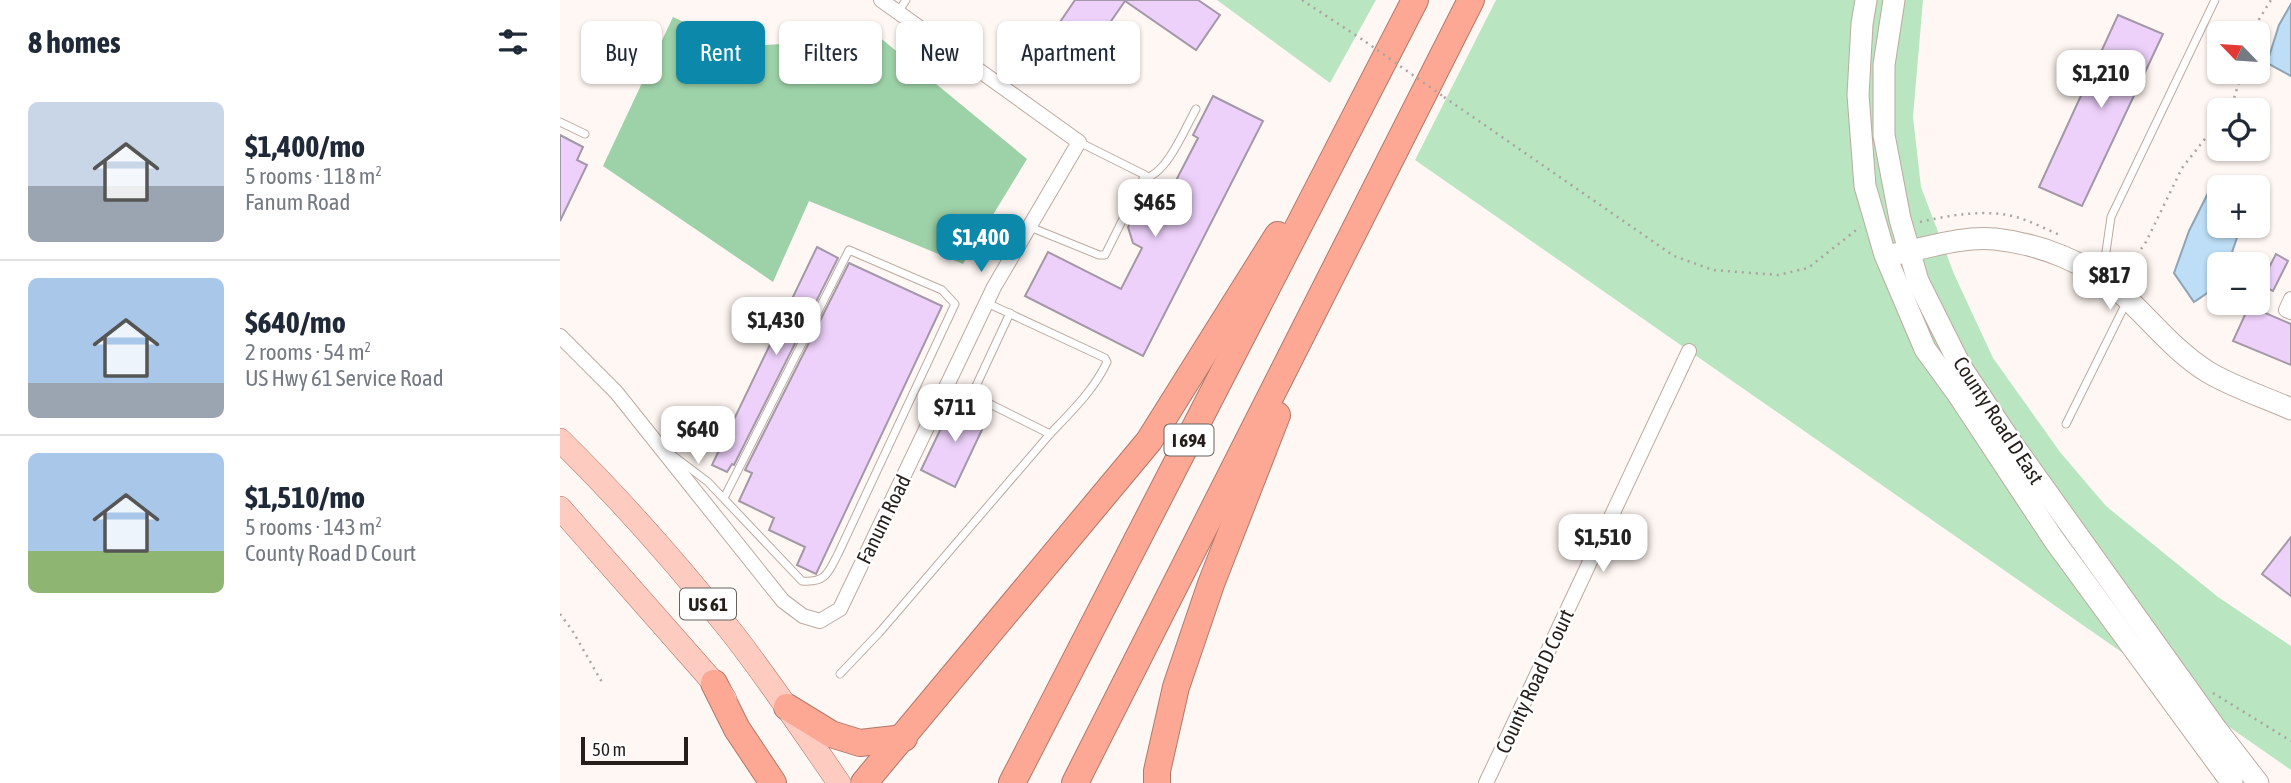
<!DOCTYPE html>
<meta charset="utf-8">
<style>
body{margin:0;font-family:"Asap Condensed",sans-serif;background:#f6f6f7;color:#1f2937;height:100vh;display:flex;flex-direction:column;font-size:26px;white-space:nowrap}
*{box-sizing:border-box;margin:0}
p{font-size:23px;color:#747a83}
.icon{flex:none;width:38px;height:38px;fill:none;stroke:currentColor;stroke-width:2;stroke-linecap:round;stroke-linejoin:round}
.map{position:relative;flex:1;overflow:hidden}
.side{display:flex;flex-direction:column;background:#fff;width:560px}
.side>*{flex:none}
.top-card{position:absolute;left:21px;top:21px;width:665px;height:63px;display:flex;gap:14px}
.needle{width:46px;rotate:295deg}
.tools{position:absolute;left:1647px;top:21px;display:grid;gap:14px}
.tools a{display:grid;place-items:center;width:63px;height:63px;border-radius:10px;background:#fff;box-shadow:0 2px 5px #0004;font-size:35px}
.scale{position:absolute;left:21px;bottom:18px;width:107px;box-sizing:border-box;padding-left:7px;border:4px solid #251e1b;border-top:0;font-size:19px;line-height:24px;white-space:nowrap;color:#251e1b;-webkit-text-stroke:5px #fff;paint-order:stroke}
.price{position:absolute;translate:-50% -60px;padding:0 16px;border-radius:14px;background:#fff;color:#222;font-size:23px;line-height:46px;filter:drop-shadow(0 2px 4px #0008)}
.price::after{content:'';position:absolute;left:50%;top:42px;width:21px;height:16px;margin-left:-10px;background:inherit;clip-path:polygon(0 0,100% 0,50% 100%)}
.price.on{background:#0c88ab;color:#fff}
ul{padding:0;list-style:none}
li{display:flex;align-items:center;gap:21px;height:175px;padding:0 28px}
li+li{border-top:2px solid #e0e1e3}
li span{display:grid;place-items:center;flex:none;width:196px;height:140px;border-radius:10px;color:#555}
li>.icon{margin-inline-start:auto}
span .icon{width:84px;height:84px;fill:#fffc;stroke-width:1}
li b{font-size:30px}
h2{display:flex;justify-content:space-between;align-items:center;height:84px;padding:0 28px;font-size:30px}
.tag{padding:0 24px;border-radius:10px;background:#fff;box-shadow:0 2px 5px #0004;font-size:24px;line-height:63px}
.tag.on{background:#0c88ab;color:#fff}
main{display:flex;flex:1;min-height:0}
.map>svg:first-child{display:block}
</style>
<main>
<section class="side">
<h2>8 homes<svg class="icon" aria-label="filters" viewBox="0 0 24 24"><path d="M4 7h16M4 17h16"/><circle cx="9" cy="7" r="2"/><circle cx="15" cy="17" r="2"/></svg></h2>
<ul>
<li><span style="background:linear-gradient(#c9d6e8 60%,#9aa5b1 0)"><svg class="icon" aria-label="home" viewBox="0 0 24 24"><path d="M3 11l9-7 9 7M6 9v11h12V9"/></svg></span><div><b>$1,400/mo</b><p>5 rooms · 118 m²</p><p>Fanum Road</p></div></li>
<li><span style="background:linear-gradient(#a9c7e8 75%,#9aa5b1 0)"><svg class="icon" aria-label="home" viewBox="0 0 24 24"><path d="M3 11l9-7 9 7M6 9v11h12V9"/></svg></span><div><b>$640/mo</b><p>2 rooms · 54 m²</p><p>US Hwy 61 Service Road</p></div></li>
<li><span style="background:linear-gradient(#a9c7e8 70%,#8fb573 0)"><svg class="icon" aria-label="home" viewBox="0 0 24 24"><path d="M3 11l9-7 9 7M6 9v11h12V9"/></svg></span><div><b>$1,510/mo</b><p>5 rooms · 143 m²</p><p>County Road D Court</p></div></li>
</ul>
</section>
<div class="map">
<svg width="1731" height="783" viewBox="0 0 1731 783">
<rect width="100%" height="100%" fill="#fff7f3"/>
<g fill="#b9e6c0">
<path d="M 657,0 L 816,0 L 770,83 Z"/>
<path d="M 936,0 L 1363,0 L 1353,117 L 1361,187 L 1394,274 L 1433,358 L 1500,452 L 1546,506 L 1658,597 L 1731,646 L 1731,770 L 855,160 Z"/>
</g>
<path fill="#9dd1a7" d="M 113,17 L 178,47 L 265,41 L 312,31 L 467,159 L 403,264 L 249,201 L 213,282 L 43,166 Z"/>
<g fill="#bddef6" stroke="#8fa4b4" stroke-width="2">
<path d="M 1731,4 L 1731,76 L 1707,63 L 1719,25 Z"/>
<path d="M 1670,178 L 1681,187 L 1659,187 L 1659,226 L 1681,226 L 1668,264 L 1659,264 C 1659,288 1653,289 1634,302 L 1614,273 L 1629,231 L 1651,187 Z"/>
</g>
<g fill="#eed1fb" stroke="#a398a8" stroke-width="2">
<path d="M 515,0 L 638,0 L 660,15 L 636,50 L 565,1 L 515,73 L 481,50 Z"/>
<path d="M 1558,15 L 1603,34 L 1522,206 L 1479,187 Z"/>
<path d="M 653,96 L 703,121 L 583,356 L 465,296 L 488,252 L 561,289 L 582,248 L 573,243 L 568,227 L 584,197 L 600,192 L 608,196 L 638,138 L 633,135 Z"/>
<path d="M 0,135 L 23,147 L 17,160 L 27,165 L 0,221 Z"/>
<path d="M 257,247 L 278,258 L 174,465 L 172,464 L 167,472 L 152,465 Z"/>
<path d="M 1716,254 L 1728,261 L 1713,291 L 1700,285 Z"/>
<path d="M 289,263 L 382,306 L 256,574 L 237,565 L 245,547 L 209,530 L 214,518 L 179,501 L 192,473 L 185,470 Z"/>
<path d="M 1689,306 L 1731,324 L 1731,365 L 1673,341 Z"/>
<path d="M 394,401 L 428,417 L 395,487 L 361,470 Z"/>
<path d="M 1731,537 L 1731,596 L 1702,574 Z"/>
</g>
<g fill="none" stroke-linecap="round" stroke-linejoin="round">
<defs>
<g id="lane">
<path d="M 338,12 L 346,0"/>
<path d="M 0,122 L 25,134"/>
<path d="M 585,178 C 607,174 625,128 636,109"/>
<path d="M 470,227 L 539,255 L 545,255 L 585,175 L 519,142"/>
<path d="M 1538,272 L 1545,259 L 1551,217 L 1655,0"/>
<path d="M 450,313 L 416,386 L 417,395 L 426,402 L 490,434"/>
<path d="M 1506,424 L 1567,301"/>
<path d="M 111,454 L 148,482 L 242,581 C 266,583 268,573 278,554 L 395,304 L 382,290 L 289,250 L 164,498"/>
<path d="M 280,674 L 319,633 L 490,434 C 511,412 534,390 547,362 L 545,358 L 427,303"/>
</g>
<g id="street">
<path d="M 1731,299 L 1726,310 L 1731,312"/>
<path d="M 0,336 L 56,392 L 223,601 L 243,616 L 260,621 L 280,609 L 434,287 L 519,142 L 321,0"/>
<path d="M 926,783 L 1129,351"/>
</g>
<g id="secondary">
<path d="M 1306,0 L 1302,24 L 1298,95 L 1305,186 L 1325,255 L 1365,349 L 1397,393 L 1494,540 L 1672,783"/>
<path d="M 1334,0 L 1324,65 L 1324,135 L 1340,219 L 1358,281 L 1401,367 L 1451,442 L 1657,730 L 1698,783"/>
<path d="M 1335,254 C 1368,248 1400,236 1435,239 C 1480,244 1527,262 1561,293 C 1590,319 1614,351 1648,372 C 1673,387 1704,397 1731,409"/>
</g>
<g id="primary">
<path d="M 0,440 C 62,501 120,567 174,635 C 211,683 245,733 279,783"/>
<path d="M 0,508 L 154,683 L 165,699"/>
</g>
<g id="highway">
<path d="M 154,683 L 177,729 L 213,783"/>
<path d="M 227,707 L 271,734 L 300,743 L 344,738"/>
<path d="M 304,783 L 589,441 L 718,235"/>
<path d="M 452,783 L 855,0"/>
<path d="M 515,783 L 911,0"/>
<path d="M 597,783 L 597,771 L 616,687 L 651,584 L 717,415"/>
</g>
</defs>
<use href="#lane" stroke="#bdaaa1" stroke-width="9"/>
<use href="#street" stroke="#bdaaa1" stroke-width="16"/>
<use href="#secondary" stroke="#bdaaa1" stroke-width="23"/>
<use href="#primary" stroke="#b1786a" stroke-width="24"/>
<use href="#highway" stroke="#b1786a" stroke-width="28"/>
<g stroke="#aba3a0" stroke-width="2.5" stroke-dasharray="2 5" stroke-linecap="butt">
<path d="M 742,0 L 806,42"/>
<path d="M 1694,33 L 1698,21 L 1711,0"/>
<path d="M 884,97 L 1114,256 L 1153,270 L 1218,275 L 1248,268 L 1300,227"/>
<path d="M 1668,110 L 1672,105 L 1682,72"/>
<path d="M 1360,222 C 1386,216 1414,211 1441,214 C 1462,216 1483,228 1502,236"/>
<path d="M 1565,272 L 1586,242 L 1622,168 L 1659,121"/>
<path d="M 0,614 L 12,630 L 43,684"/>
<path d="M 1653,693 L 1731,741"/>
</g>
<use href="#lane" stroke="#fff" stroke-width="7"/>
<use href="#street" stroke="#fff" stroke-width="14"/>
<use href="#secondary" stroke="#fff" stroke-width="21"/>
<use href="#primary" stroke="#fdcbbf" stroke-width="23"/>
<use href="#highway" stroke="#fca895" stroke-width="26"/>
<path stroke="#aba3a0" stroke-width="2.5" stroke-dasharray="2 5" stroke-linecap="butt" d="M 806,42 L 884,97"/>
</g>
<g text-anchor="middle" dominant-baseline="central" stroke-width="5" stroke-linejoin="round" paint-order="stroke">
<g fill="#fff" stroke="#66625f" stroke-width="2">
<rect x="604.5" y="424.5" width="49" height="31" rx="5"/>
<rect x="120" y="588.5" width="56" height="31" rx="5"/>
</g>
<g font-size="19" font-weight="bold" fill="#251e1b">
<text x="629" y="440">I 694</text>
<text x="148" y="604">US 61</text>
</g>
<g font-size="21" fill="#251e1b" stroke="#fff">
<text transform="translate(1439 420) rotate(57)">County Road D East</text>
<text transform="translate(323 519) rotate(-64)">Fanum Road</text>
<text transform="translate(974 681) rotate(-65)">County Road D Court</text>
</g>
</g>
</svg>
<div class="tools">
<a><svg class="needle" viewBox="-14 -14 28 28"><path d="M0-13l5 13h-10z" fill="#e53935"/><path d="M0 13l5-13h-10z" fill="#747a83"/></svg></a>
<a><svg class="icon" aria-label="locate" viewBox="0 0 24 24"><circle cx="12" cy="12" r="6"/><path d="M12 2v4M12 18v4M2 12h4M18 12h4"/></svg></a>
<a>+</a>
<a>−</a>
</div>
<div class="scale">50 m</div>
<b class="price" style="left:1541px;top:110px">$1,210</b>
<b class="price" style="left:595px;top:239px">$465</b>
<b class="price on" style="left:421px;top:274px">$1,400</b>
<b class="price" style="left:1550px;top:312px">$817</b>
<b class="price" style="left:216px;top:357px">$1,430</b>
<b class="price" style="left:395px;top:444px">$711</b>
<b class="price" style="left:138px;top:466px">$640</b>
<b class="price" style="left:1043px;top:574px">$1,510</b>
<div class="top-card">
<a class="tag">Buy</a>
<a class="tag on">Rent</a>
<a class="tag">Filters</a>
<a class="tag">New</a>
<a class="tag">Apartment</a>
</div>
</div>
</main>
